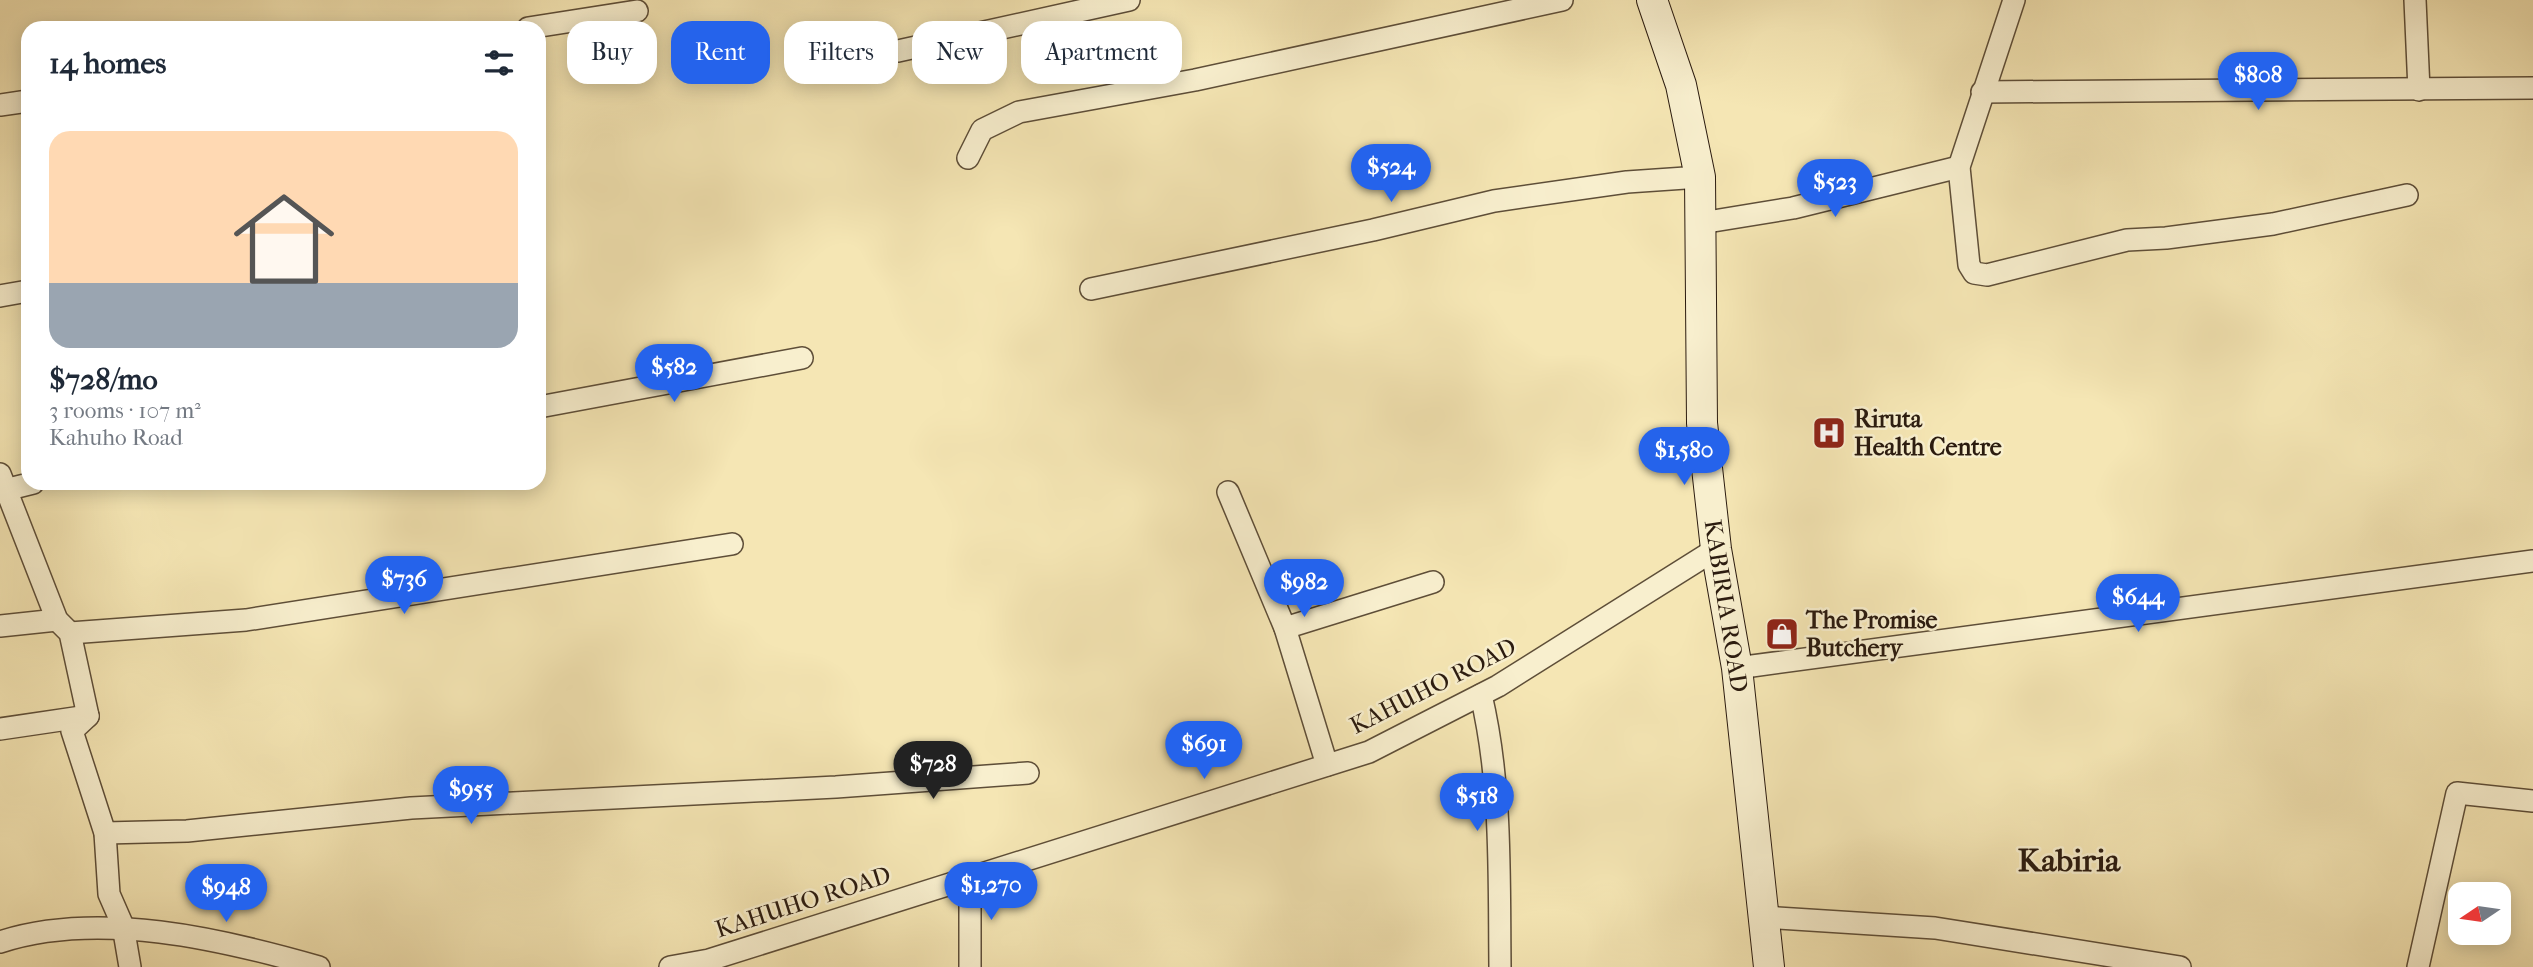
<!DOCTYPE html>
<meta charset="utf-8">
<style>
body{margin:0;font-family:"IM FELL French Canon",serif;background:#f6f6f7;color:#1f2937;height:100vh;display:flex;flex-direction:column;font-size:26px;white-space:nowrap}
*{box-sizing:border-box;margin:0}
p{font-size:23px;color:#747a83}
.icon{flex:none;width:38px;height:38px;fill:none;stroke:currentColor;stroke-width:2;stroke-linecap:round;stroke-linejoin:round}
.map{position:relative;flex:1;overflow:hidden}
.sheet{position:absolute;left:21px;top:21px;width:525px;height:469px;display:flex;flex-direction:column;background:#fff;border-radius:21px;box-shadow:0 4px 18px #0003}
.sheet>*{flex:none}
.hud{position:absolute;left:567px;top:21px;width:665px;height:63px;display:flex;gap:14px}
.needle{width:46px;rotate:257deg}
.fabs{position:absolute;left:2448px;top:882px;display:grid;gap:14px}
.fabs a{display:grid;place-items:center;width:63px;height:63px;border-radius:14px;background:#fff;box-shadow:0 4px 18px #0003;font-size:35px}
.price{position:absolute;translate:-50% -60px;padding:0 16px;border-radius:24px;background:#2563eb;color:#fff;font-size:23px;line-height:46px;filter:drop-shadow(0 2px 4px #0008)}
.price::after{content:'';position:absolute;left:50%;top:42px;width:21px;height:16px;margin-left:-10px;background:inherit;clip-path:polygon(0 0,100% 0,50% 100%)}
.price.selected{background:#222;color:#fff}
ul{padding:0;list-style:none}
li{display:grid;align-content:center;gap:14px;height:371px;padding:0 28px}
li span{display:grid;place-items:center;height:217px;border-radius:21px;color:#555}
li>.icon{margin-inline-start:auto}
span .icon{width:126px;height:126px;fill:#fffc;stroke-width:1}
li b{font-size:30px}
h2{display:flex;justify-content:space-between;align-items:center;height:84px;padding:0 28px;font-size:30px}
.pill{padding:0 24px;border-radius:21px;background:#fff;box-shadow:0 4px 18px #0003;font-size:24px;line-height:63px}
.pill.selected{background:#2563eb;color:#fff}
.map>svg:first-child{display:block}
</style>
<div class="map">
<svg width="2533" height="967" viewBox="0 0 2533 967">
<rect width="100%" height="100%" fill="#f5e6b4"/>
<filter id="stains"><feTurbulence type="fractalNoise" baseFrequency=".00286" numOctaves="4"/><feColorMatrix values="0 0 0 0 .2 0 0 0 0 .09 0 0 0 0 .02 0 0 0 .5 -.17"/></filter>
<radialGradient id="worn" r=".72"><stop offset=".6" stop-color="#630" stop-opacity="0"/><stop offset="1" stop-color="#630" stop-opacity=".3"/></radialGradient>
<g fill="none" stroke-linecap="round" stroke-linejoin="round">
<defs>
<g id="street">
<path d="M 2014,0 L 1959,167 L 1969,265 L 1974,273 L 1987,275 L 2127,240 L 2166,238 L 2273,224 L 2407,195"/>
<path d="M 2415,0 L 2419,90"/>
<path d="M 528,28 L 637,11"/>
<path d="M 898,51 L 1129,0"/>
<path d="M 1982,92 L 2533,88"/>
<path d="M 0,105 L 28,101"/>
<path d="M 968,158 L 982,130 L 1019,112 L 1195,80 L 1562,0"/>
<path d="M 1701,223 L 1793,208 L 1959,167"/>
<path d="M 1091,289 L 1373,230 L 1494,201 L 1627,182 L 1700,177"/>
<path d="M 0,296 L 28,291"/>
<path d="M 539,407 L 802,358"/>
<path d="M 0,474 L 57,620 L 70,633 L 88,716 L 72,731 L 105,833 L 109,894 L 123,926 L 130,967"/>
<path d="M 5,490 L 33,483"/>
<path d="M 1228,492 L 1285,628 L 1327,765"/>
<path d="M 0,626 L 57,620"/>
<path d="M 1285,628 L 1433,582"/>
<path d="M 70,633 L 246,620 L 732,544"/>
<path d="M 1737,668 L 2533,561"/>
<path d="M 1481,695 C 1502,784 1499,876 1500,967"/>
<path d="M 0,729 L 88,716"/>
<path d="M 105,833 L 187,831 L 411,808 L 836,787 L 1028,773"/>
<path d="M 1764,917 L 1935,928 L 2180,967"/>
<path d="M 0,942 C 98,910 222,939 319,967"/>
<path d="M 670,967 L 709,960 L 1369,752 L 1498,686 L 1716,549"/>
<path d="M 970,967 L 970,877"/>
<path d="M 2418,967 L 2457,793 L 2533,801"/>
</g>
<path id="secondary" d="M 1652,0 L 1681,85 L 1700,177 L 1702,423 L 1716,549 L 1737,668 L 1769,967"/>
</defs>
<use href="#street" stroke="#5e4e38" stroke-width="24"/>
<use href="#secondary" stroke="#2b1b0f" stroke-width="32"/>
<use href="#street" stroke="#f8efce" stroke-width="21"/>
<use href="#secondary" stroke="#f8efce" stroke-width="30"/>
</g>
<defs>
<symbol id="hospital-square" viewBox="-11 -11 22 22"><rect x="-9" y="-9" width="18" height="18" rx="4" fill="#8f2418" stroke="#f8efce"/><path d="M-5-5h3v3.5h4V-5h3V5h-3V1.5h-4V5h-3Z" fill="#fff"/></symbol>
<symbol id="shop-square" viewBox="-11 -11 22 22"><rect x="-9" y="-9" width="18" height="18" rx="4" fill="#8f2418" stroke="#f8efce"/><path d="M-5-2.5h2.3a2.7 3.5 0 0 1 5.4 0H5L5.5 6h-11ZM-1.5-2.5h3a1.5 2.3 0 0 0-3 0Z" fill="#fff"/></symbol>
</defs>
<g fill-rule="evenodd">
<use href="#hospital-square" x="1810" y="414" width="38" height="38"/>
<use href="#shop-square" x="1763" y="615" width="38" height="38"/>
</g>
<g text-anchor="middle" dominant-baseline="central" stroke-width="5" stroke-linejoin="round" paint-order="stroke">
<g font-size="24" font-weight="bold" fill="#2b1b0f" stroke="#f8efce" text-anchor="start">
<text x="1854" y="419">Riruta<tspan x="1854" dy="28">Health Centre</tspan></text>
<text x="1806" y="620">The Promise<tspan x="1806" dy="28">Butchery</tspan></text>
</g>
<g font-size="24" fill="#2b1b0f" stroke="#f8efce">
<text transform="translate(1726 606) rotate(81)">KABIRIA ROAD</text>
<text transform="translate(1433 686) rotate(-27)">KAHUHO ROAD</text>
<text transform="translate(803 902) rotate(-18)">KAHUHO ROAD</text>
</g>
<g font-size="32" font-weight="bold" fill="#2b1b0f" stroke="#f8efce">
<text x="2069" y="860">Kabiria</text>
</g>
</g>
<rect width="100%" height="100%" filter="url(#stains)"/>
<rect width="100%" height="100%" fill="url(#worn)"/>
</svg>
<div class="fabs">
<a><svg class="needle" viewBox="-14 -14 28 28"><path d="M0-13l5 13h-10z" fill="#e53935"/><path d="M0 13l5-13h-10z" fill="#747a83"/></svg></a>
</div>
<b class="price" style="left:2258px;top:112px">$808</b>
<b class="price" style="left:1391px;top:204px">$524</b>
<b class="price" style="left:1835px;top:219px">$523</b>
<b class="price" style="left:674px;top:404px">$582</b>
<b class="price" style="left:1684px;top:487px">$1,580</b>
<b class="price" style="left:404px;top:616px">$736</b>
<b class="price" style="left:1304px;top:619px">$982</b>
<b class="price" style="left:2138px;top:634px">$644</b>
<b class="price" style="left:1204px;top:781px">$691</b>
<b class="price selected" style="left:933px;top:801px">$728</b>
<b class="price" style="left:471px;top:826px">$955</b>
<b class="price" style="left:1477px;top:833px">$518</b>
<b class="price" style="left:991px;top:922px">$1,270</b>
<b class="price" style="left:226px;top:924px">$948</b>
<div class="hud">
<a class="pill">Buy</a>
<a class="pill selected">Rent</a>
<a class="pill">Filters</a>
<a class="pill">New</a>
<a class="pill">Apartment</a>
</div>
<section class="sheet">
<h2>14 homes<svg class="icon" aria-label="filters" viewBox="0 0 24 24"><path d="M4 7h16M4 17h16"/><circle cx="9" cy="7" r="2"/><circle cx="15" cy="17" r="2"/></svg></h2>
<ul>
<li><span style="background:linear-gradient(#ffd9b3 70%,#9aa5b1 0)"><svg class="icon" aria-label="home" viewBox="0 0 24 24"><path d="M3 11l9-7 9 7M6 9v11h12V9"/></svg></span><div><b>$728/mo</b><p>3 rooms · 107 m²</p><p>Kahuho Road</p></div></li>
</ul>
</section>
</div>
